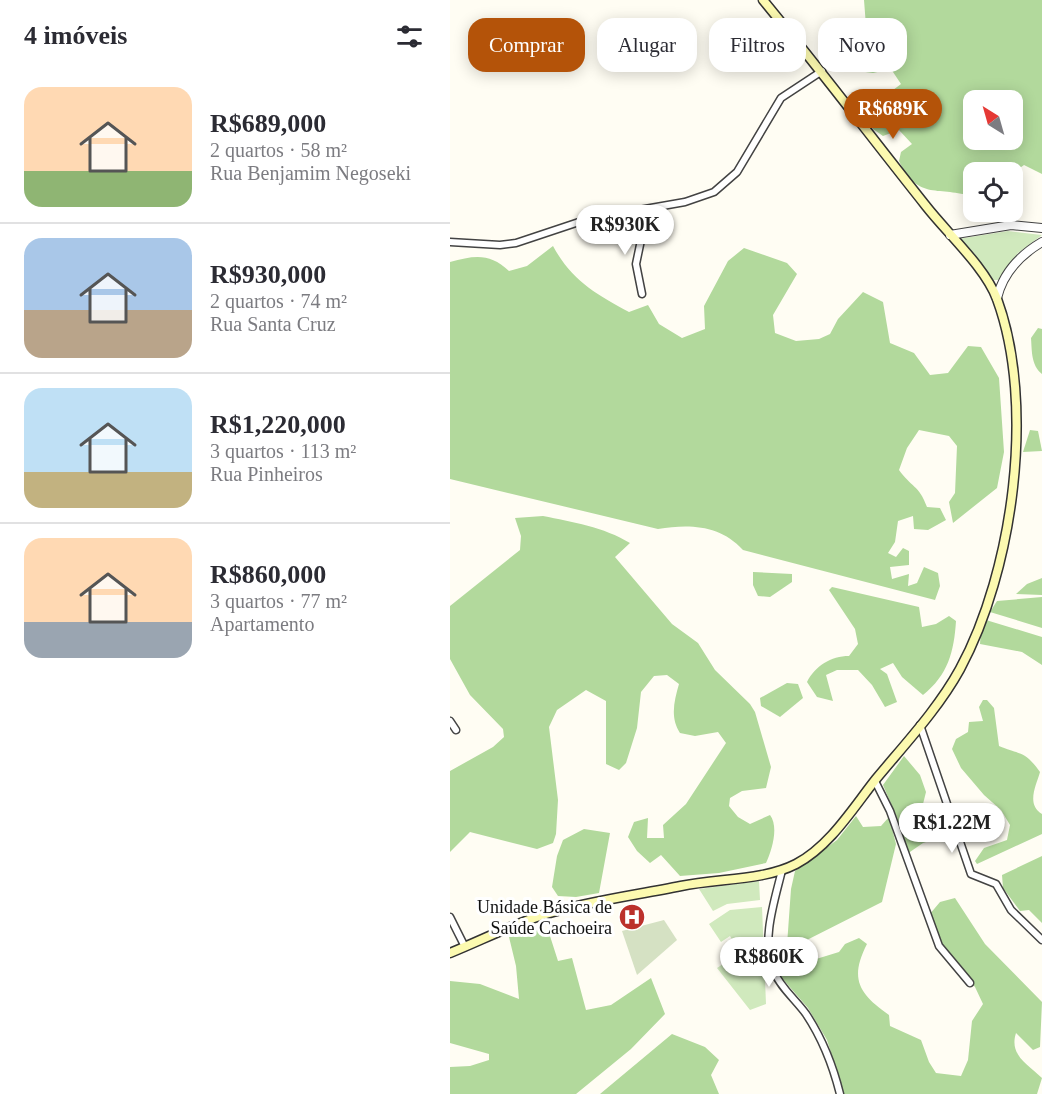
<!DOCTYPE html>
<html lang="pt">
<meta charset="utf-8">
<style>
body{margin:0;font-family:"Times New Roman",serif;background:#f7f7f7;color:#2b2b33;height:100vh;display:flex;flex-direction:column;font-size:22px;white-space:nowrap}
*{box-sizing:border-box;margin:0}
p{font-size:20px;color:#7c7c81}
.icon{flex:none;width:33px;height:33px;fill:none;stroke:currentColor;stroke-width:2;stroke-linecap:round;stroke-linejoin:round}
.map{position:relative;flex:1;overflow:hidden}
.panel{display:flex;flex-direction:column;background:#fff;width:450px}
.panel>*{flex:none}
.hud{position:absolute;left:18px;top:18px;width:483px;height:54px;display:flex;gap:12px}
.needle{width:39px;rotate:323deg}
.buttons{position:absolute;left:513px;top:90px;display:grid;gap:12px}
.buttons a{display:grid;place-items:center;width:60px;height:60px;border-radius:12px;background:#fff;box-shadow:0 3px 15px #0003;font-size:30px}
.price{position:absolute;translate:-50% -51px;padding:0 14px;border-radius:21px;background:#fff;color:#222;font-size:20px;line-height:39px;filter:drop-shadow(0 2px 3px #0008)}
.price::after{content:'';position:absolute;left:50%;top:36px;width:18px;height:14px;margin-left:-9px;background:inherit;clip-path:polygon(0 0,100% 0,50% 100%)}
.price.selected{background:#b45309;color:#fff}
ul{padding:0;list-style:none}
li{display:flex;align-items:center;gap:18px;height:150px;padding:0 24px}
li+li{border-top:2px solid #e1e1e2}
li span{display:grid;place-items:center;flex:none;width:168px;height:120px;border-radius:18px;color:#555}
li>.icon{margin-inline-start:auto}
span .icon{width:72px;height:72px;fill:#fffc;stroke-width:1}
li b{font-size:26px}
h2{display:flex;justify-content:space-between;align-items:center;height:72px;padding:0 24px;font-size:26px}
.pill{padding:0 21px;border-radius:18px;background:#fff;box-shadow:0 3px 15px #0003;font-size:21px;line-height:54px}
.pill.selected{background:#b45309;color:#fff}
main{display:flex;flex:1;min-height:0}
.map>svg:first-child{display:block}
</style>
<main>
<section class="panel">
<h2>4 imóveis<svg class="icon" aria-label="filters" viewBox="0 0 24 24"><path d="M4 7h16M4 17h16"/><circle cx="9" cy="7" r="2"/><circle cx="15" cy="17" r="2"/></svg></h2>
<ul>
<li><span style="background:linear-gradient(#ffd9b3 70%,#8fb573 0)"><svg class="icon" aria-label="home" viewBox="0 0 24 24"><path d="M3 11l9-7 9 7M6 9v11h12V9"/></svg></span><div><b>R$689,000</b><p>2 quartos · 58 m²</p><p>Rua Benjamim Negoseki</p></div></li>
<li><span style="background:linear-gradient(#a9c7e8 60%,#b9a48a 0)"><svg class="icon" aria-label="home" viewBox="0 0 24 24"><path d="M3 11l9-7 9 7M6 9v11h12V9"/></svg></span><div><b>R$930,000</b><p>2 quartos · 74 m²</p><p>Rua Santa Cruz</p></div></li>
<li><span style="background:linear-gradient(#bfe0f5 70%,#c2b280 0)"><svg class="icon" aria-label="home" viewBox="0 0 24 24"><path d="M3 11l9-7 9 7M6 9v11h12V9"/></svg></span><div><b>R$1,220,000</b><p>3 quartos · 113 m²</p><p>Rua Pinheiros</p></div></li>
<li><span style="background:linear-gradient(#ffd9b3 70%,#9aa5b1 0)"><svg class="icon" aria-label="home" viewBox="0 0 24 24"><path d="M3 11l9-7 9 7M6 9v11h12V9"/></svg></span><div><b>R$860,000</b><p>3 quartos · 77 m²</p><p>Apartamento</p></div></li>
</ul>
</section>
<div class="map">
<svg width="592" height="1094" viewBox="0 0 592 1094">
<rect width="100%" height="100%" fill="#fffdf3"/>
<g fill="#d0e9bd">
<path d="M 558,231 L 592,235 L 568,253 L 548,280 L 540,280 L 524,253 L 517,251 L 508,239 Z"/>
<path d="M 309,881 L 310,900 L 277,904 L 263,911 L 249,889 Z"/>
<path d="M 312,907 L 316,1004 L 300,1010 L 267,968 L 282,958 L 278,952 L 286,946 L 280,936 L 271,942 L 259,924 L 280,910 Z"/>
</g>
<g fill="#b2d99c" fill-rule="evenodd">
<path d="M 414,0 L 592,0 L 592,174 L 574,165 L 563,173 L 524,172 L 523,197 C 490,185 468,202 449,161 L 451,152 L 462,144 L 449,130 L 433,136 L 423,129 L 414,112 L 451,84 L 441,69 L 423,73 L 400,70 L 400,55 L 389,52 L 402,33 L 416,26 ZM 524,100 L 562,100 L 562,140 L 524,140 Z"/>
<path d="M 103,246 C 122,281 146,294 179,312 L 198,305 L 209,324 L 232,338 L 255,329 L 254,306 L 278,261 L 294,248 L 337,263 L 347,274 L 323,315 L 325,333 L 346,341 L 369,339 L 380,334 L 388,319 L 413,292 L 433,302 L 440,343 L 464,353 L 480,375 L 498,373 L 518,346 L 531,347 L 549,378 L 554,452 L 547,488 L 503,523 L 499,502 L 505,493 L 507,446 L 499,436 L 469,430 L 457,448 L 449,470 C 461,487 469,485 477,507 L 490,508 L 496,520 L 478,530 L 464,529 L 463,516 L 448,521 L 445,542 L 438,553 L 446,557 L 453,548 L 459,551 L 459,565 L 440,567 L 442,579 L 459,574 L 458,586 L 467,583 L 474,567 L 488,573 L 490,586 L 485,600 L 293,550 C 270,525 240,524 208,529 L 0,479 L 0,262 C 25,255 40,253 59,271 L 77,266 Z"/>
<path d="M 588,328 L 592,329 L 592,374 C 581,365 582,351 581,338 Z"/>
<path d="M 580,430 L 588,431 L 592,451 L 573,452 Z"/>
<path d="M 93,516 C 122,522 154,527 180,543 L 165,557 L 222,624 L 248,643 L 265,670 L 300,704 L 305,712 L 321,767 L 316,788 L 292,791 L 280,798 L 279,806 L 288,817 L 300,824 L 320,815 C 329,827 322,850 316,863 L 269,873 L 230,876 L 211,855 L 200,863 L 187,851 L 178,837 L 184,822 L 198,818 L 197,838 L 214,838 L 213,825 L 236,804 L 276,743 L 268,732 L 245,736 L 230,733 C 220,718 224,701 229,684 L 217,675 L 204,676 L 191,692 L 187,728 L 176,763 L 169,770 L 156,764 L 156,701 L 136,690 L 107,710 L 99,727 L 108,800 L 106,834 L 113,840 L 134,829 L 160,833 L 149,893 L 126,897 L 108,896 L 102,887 L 107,856 L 113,840 L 106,834 L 103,843 L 87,849 L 20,832 L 0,852 L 0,771 L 43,747 L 54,737 L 53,729 L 20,695 L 0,659 L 0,606 L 70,550 L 71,536 L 65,518 Z"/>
<path d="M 303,572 L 342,574 L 342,582 L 320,597 L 308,596 L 303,585 Z"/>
<path d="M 592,578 L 592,595 L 566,594 L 577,584 Z"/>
<path d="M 382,587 L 469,607 L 472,627 L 486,624 L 499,616 L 506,621 C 504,652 498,675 473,695 L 452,677 L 443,663 L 430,669 L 437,674 L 447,702 L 435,707 L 422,685 L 408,670 L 387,670 L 376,675 L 383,701 L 367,697 L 357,682 C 365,666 381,656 399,656 L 408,644 L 405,629 L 379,590 Z"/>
<path d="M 592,597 L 592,628 L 540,612 L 547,601 Z"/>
<path d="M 536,620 L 592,637 L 592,665 L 572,652 L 530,644 L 531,630 Z"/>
<path d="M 337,683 L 348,684 L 353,698 L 330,717 L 311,706 L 310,698 Z"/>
<path d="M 533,700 L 537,700 L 544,708 L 549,746 C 571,755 575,751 590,772 C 586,786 576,804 592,814 L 592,834 L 527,864 L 525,861 L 534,848 L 557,840 L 560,825 L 551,810 L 534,795 L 511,768 L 502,749 L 506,739 L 518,732 L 519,722 L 533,721 L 529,707 Z"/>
<path d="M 454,756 L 470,775 L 476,792 L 471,812 L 485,839 L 473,843 L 457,854 L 448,820 L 433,785 Z"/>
<path d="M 406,816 L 413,827 L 431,826 L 439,817 L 446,844 L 432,902 L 341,948 L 337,945 L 341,889 L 345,871 L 387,840 Z"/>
<path d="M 592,856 L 592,923 L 579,910 L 570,911 L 553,888 L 552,875 Z"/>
<path d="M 505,898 L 535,944 L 592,1002 L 590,1047 L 583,1050 L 566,1033 C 559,1055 577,1064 592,1078 L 587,1094 L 394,1094 L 377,1040 L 358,1008 L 331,977 L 337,968 L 389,952 L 395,944 L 409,938 L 417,944 C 399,979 409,994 439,1015 L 440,1026 L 471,1040 L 479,1062 L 486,1073 L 511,1076 L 518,1060 L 522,1021 L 533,1004 L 525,987 L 495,951 L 479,915 L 490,902 Z"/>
<path d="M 93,928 L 100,936 L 108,961 L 122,958 L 136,1010 L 161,1005 L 201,978 L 215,1014 L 181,1049 L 126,1094 L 0,1094 L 0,1067 L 20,1066 L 39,1060 L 39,1054 L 0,1043 L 0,981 L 30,984 L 69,999 L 66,966 L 59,937 Z"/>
<path d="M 222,1034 L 255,1047 L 269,1060 L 261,1075 L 269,1094 L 150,1094 Z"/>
</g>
<path fill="#d5e1c3" d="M 214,920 L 227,940 L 187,975 L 172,931 Z"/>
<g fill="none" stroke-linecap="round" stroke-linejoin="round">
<defs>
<g id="minor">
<path d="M 177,212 L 191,240 L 186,264 L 192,294"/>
<path d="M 0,242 L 50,245 L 66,243 L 138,219 L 235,202 L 264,192 L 287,172 L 331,98 L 372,71"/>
<path d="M 0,721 L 6,730"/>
<path d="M 470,725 L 521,874 L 546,884 L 561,910 L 592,940"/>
<path d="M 425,781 L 440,811 L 489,946 L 520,983"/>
<path d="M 332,870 C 325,900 311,939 323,970 C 330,987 345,999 356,1014 C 372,1038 383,1066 390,1094"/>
<path d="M 0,917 L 15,947"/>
</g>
<g id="tertiary">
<path d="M 500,235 L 561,225 L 592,228"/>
<path d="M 547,298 C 553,273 570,255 592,242"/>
</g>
<path id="secondary" d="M 0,953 C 32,940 63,924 96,914 C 140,901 187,895 231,886 C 268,878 313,881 346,864 C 380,846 403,808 426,779 C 455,744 488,709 510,669 C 563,571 586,405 547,299 C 535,267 497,233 476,206 C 421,137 369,68 313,0"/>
</defs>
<use href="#minor" stroke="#434343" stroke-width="9"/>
<use href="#tertiary" stroke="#434343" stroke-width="10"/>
<use href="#secondary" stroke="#323232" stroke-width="11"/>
<use href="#minor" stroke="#fff" stroke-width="6"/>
<use href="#tertiary" stroke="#fff" stroke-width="8"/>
<use href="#secondary" stroke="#fcfab0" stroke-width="8"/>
</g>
<defs>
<symbol id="hospital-disc" viewBox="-11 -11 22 22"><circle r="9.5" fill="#bc312b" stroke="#fff"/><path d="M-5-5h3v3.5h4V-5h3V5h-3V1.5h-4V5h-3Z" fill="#fff"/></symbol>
</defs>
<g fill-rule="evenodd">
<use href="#hospital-disc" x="167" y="902" width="30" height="30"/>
</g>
<g text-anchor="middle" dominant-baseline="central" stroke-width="6" stroke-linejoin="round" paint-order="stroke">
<g font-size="18" fill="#101010" stroke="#fff" text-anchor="end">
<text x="162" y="907">Unidade Básica de<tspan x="162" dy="21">Saúde Cachoeira</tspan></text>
</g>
</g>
</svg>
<div class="buttons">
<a><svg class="needle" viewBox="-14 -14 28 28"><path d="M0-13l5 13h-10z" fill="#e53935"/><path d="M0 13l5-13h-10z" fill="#7c7c81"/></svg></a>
<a><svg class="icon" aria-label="locate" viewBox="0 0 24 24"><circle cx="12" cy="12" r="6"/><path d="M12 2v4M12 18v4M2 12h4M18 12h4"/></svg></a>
</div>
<b class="price selected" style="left:443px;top:140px">R$689K</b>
<b class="price" style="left:175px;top:256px">R$930K</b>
<b class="price" style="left:502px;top:854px">R$1.22M</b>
<b class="price" style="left:319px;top:988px">R$860K</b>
<div class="hud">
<a class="pill selected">Comprar</a>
<a class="pill">Alugar</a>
<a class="pill">Filtros</a>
<a class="pill">Novo</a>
</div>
</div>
</main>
